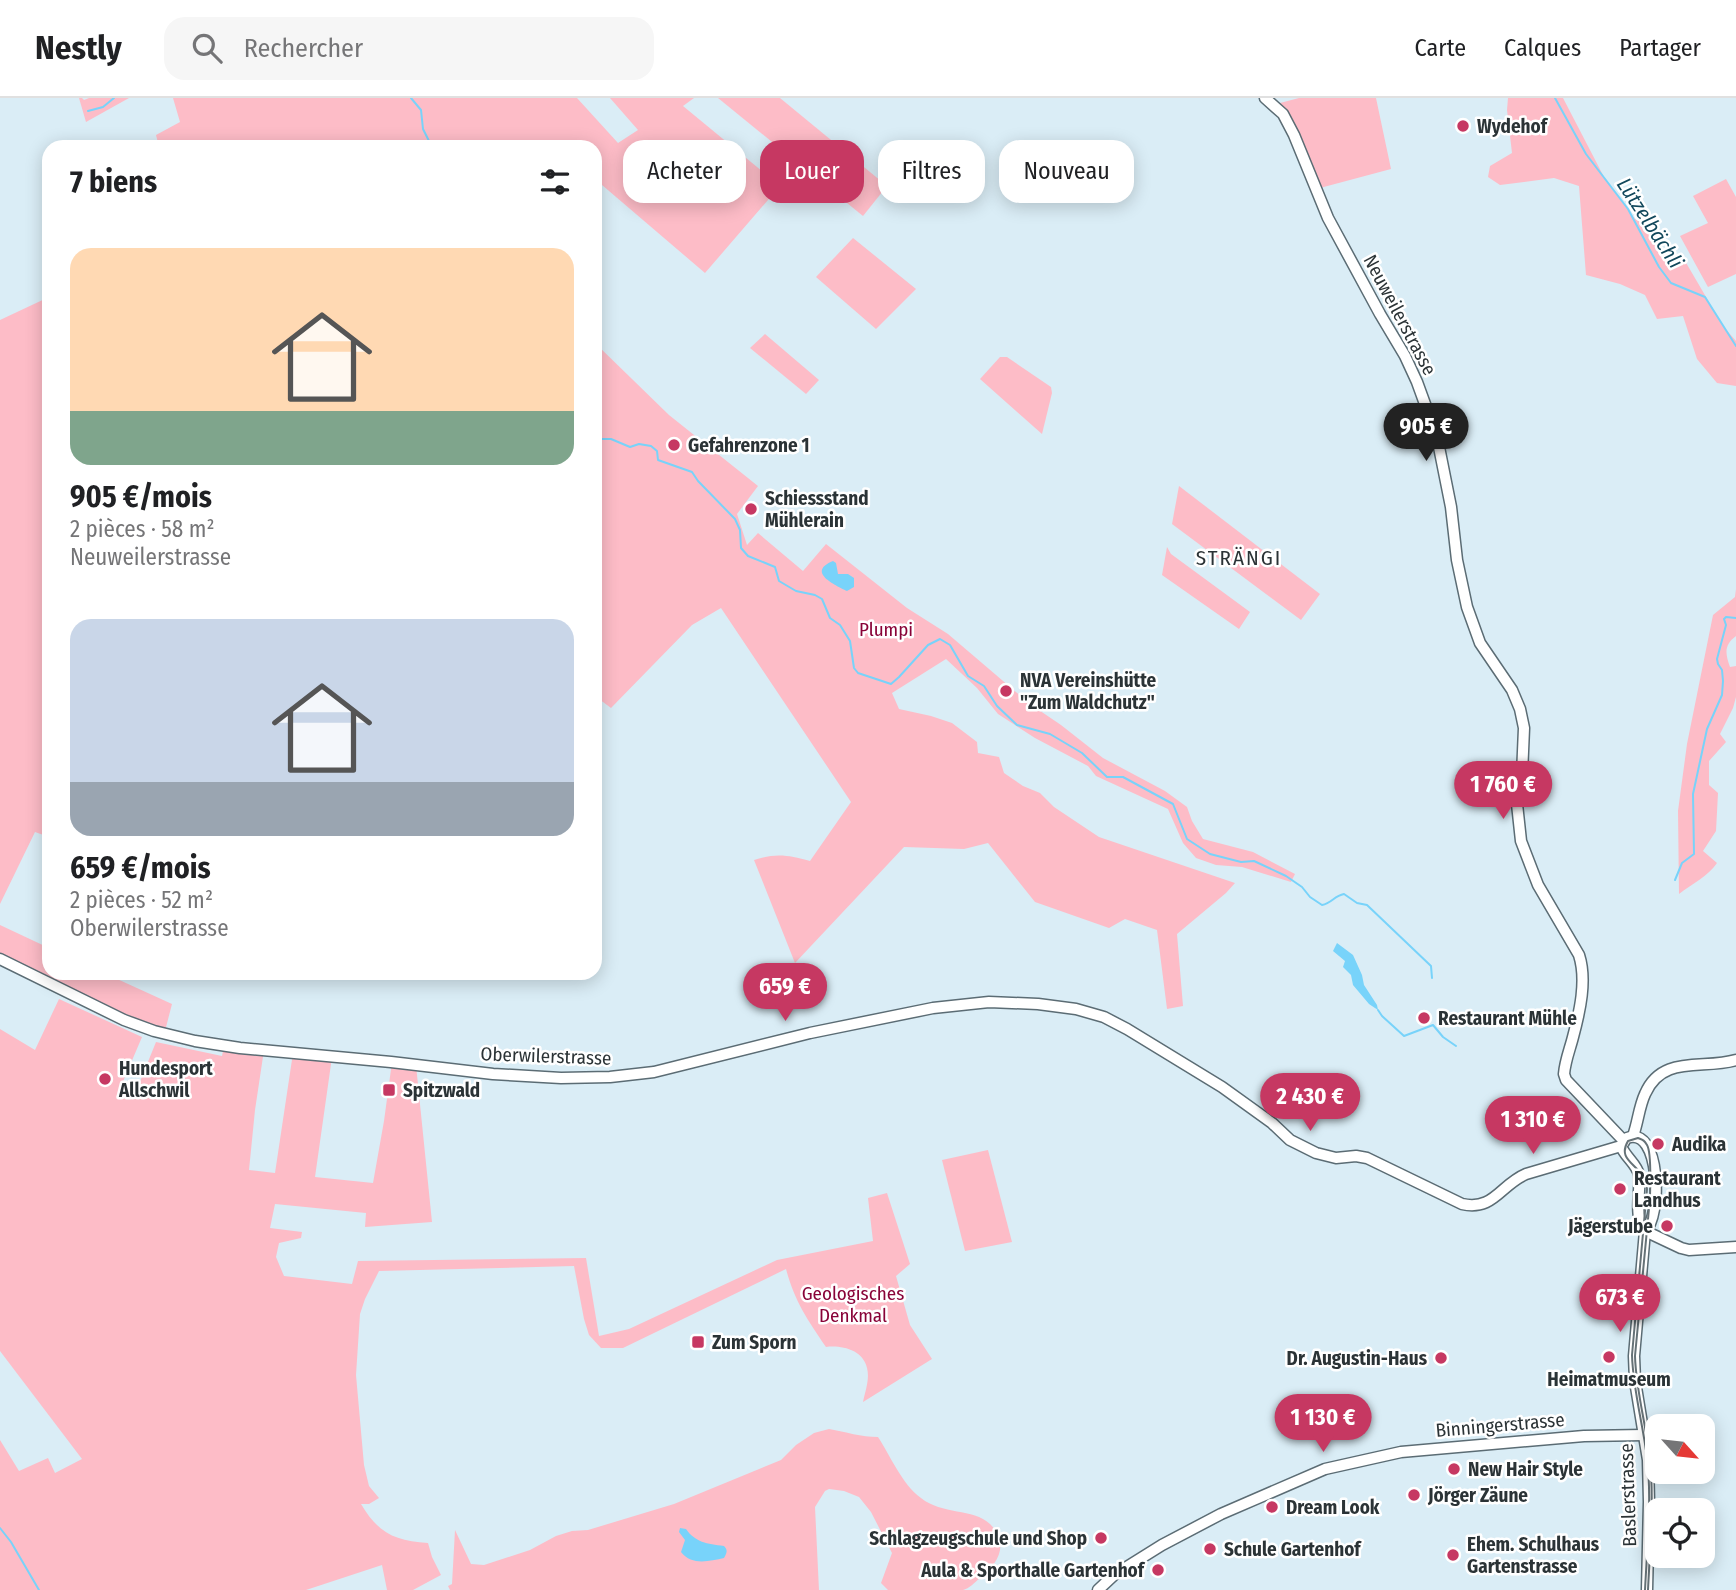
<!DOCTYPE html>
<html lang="fr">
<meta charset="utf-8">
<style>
body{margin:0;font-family:"Fira Sans Condensed",sans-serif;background:#f6f6f6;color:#202124;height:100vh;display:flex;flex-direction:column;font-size:26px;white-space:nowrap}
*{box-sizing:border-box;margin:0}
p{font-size:23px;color:#757577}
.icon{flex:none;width:38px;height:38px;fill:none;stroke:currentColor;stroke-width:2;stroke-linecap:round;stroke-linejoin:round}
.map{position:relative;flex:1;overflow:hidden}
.side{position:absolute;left:42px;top:42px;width:560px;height:840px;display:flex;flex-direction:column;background:#fff;border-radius:21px;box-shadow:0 4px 18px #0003}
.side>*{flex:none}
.top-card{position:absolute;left:623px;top:42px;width:665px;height:63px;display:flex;gap:14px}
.needle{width:46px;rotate:117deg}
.fabs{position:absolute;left:1645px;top:1316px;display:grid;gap:14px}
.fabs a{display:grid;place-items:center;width:70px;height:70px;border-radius:14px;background:#fff;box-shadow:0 4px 18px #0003;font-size:35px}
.price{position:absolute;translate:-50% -60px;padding:0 16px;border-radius:24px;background:#c63862;color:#fff;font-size:23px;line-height:46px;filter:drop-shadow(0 2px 4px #0008)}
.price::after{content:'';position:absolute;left:50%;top:42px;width:21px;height:16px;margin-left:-10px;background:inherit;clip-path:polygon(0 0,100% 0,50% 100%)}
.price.selected{background:#222;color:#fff}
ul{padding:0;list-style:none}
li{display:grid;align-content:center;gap:14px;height:371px;padding:0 28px}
li span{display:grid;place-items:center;height:217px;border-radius:21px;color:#555}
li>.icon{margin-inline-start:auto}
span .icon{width:126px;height:126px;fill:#fffc;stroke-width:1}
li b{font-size:30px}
h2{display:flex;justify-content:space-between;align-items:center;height:84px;padding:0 28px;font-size:30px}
.chip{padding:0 24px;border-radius:21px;background:#fff;box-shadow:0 4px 18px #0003;font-size:24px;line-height:63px}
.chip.selected{background:#c63862;color:#fff}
header{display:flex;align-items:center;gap:42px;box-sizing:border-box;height:98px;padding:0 35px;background:#fff;border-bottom:2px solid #e0e0e0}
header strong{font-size:33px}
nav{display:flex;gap:38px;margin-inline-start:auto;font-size:24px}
.search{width:490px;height:63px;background:#f6f6f6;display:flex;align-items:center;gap:18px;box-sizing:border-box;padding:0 24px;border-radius:21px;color:#757577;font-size:26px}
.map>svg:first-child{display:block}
</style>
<header>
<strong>Nestly</strong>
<div class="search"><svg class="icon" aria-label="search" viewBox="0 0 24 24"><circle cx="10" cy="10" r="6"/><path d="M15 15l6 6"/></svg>Rechercher</div>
<nav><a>Carte</a><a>Calques</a><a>Partager</a></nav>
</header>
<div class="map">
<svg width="1736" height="1492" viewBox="0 0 1736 1492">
<rect width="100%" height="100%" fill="#daedf6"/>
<g fill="#fdbcc7">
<path d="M 79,0 L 82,0 L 84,2 L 89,0 L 129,0 L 86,24 Z"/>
<path d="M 173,0 L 577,0 L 618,45 L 638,32 L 610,0 L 694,0 L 683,8 L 780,88 L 705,175 L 595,81 L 595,49 L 159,49 L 156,37 L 180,24 Z"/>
<path d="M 718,0 L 780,0 L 887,88 L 863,118 Z"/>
<path d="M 1299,0 L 1376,0 L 1391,71 L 1320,90 L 1295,26 L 1280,5 Z"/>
<path d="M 1508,0 L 1563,0 L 1604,79 L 1635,121 L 1645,126 L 1669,161 L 1685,163 L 1723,228 L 1736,243 L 1736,288 L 1717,285 L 1697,261 L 1683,218 L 1657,221 L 1645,197 L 1620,186 L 1586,177 L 1579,88 L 1554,80 L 1500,87 L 1488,79 L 1490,68 L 1512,55 L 1507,12 Z"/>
<path d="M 1726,81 L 1736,99 L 1736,176 L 1708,189 L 1680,138 L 1708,125 L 1693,98 Z"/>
<path d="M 853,140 L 916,191 L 876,231 L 816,179 Z"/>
<path d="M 49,199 L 49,739 L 35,734 L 0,806 L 0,222 Z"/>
<path d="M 765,236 L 819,282 L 806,296 L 750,250 Z"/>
<path d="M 595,245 L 669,317 L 758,388 L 737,416 L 747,447 L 758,435 L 803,473 L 826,446 L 907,510 L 948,536 L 1030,606 L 1061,627 L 1103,660 L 1165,693 L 1187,709 L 1192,723 L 1203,741 L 1253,754 L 1295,776 L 1291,784 L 1242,769 L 1216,767 L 1196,760 L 1183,745 L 1168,711 L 1096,678 L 1088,668 L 1035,640 L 998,616 L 977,590 L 946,561 L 892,595 L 899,611 L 931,618 L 952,625 L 977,644 L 978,655 L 999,659 L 1004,675 L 1023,688 L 1040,695 L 1054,709 L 1099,739 L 1235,785 L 1226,795 L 1177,836 L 1183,908 L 1167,911 L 1157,832 L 1125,821 L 1109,830 L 1035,804 L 988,745 L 964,751 L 904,749 L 795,865 L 754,762 C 776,755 788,757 810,763 L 851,704 L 721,510 L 692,527 L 611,610 L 595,598 Z"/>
<path d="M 1000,259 L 1007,259 L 1051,289 L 1052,295 L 1042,336 L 980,281 Z"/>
<path d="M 1179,388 L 1320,496 L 1301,522 L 1172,426 Z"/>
<path d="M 1167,449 L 1171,456 L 1250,514 L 1239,531 L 1162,477 Z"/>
<path d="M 1736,491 L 1736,538 C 1724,547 1725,555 1730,569 L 1736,568 L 1736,599 L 1733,610 L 1720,636 L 1726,644 L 1709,663 L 1709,687 L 1718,695 L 1716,733 L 1703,753 L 1717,765 C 1708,778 1692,786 1679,796 L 1678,713 L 1687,646 L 1713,517 L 1735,499 Z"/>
<path d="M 0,827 L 49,850 L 49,875 L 104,875 L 172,906 L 165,933 L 122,918 L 0,857 Z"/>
<path d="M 59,901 L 142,939 L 119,993 L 124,997 L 145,1001 L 138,996 L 137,991 L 156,944 L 222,958 L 224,948 L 264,952 L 255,1012 L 249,1072 L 275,1075 L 293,955 L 332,959 L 315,1079 L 373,1085 L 384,1023 L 392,964 L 416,967 L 432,1124 L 365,1129 L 366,1115 L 275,1106 L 270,1130 L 302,1134 L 301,1140 L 279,1145 L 276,1159 L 284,1178 L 352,1186 L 358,1163 L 586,1160 L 599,1238 L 629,1231 L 777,1162 L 873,1143 L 868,1100 L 887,1095 L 910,1166 L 896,1178 L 910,1227 L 932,1261 L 863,1304 C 865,1294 870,1281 867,1270 C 863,1252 842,1247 826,1249 C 807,1221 795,1204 786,1171 L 623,1250 L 601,1250 L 589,1237 L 584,1221 L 574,1168 L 379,1173 L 365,1201 L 360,1216 L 356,1277 L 364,1367 L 369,1388 L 379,1400 L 369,1406 L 361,1406 C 378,1435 395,1443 428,1445 L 432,1459 L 441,1477 L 413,1492 L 387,1492 L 382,1467 L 306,1492 L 0,1492 L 0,1342 L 19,1373 L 48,1360 L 55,1375 L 82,1361 L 0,1253 L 0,931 L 35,952 Z"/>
<path d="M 988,1052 L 1012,1144 L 965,1153 L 942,1062 Z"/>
<path d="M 829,1331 C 846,1334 861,1339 878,1339 C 891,1359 902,1386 921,1400 C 942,1417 973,1410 990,1426 C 1010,1446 998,1466 980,1480 C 975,1484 969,1491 963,1492 C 956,1492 948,1492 941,1492 C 924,1492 906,1492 888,1492 L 881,1485 L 892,1455 L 871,1414 L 859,1399 L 844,1393 L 829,1391 L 825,1393 L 815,1409 L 819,1492 L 450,1492 L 448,1488 L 452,1486 L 455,1432 L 471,1466 L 484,1467 L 530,1452 L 556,1438 L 572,1433 L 588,1432 L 674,1406 L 781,1362 L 796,1347 L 814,1335 Z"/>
</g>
<g fill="#78d3fa">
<path d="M 833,463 L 836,465 L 838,476 L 848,476 L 854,480 L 854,489 L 847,493 C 835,487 806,474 833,463 Z"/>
<path d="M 1337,845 L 1353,857 L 1362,877 L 1364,887 L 1377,907 L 1378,912 L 1369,906 L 1353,887 L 1351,877 L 1343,869 L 1345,863 L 1333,853 Z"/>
<path d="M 680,1430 L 686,1431 C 695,1444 707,1446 724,1448 C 728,1452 727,1455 724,1460 C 709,1463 692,1468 681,1454 L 685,1442 L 679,1434 Z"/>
</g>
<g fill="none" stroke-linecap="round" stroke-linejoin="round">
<g stroke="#78d3fa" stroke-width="2">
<path d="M 411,0 L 421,12 L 423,31 L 432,49"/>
<path d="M 1555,0 L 1586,56 L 1628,111 L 1659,169 L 1671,185 L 1705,199 L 1736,248"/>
<path d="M 88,13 L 103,9 L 114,0"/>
<path d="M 595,338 L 598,341 L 611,341 L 630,349 L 639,346 L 651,348 L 657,353 L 658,362 L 692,374 L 698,383 L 735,421 L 740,432 L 741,450 L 748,458 L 775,469 L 779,483 L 796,493 L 815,497 L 822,501 L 830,520 L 840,527 L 850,543 L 854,570 L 858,575 L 891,586 L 899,579 L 928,547 L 940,541 L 950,547 L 968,578 L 984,588 L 997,608 L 1017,627 L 1050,636 L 1082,655 L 1107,679 L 1123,679 L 1173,706 L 1187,741 L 1210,756 L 1241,764 L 1254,763 L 1286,778 L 1302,789 L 1310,799 L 1322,807 C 1332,805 1334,798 1344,796 L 1357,805 L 1367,807 L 1431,868 L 1432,880"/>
<path d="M 1675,782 L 1682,765 L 1694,756 L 1693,696 L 1707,631 L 1722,597 L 1723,583 L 1722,572 L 1718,566 L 1717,561 L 1726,527 L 1724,521 L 1726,519 L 1736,520"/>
<path d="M 1378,912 L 1382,918 L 1404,938 L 1433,927 L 1443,939 L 1456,948"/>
<path d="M 0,1430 L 11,1444 L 39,1492"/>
</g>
<defs>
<g id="secondary">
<path d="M 1265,0 L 1283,16 L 1294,37 L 1328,120 L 1380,216 L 1405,258 L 1417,284 L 1437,339 L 1451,409 L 1457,462 L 1467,509 L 1480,545 L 1512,592 L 1520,611 L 1524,630 L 1522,677 L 1517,706 L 1521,743 L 1538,787 L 1579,857 C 1587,882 1580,913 1573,939 C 1570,951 1565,963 1564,976 L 1566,982 L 1624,1043"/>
<path d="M 0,861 L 124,922 L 154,933 L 195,943 L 240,950 L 391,964 L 493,976 L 561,980 L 610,979 L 654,974 L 810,935 L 933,910 L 989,904 L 1038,906 L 1076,911 L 1104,919 L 1127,931 L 1222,989 L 1272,1025 L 1290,1042 L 1316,1055 L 1336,1060 L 1356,1058 L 1367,1060 L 1462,1106 C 1494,1113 1500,1087 1526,1076 L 1621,1048"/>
<path d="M 1633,1038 C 1638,1024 1639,1009 1645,996 C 1662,956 1703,972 1736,962"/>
<path d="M 1627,1040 C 1661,1027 1662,1119 1645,1133"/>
<path d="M 1624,1044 L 1621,1048 C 1625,1059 1637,1066 1639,1077 C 1641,1096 1633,1118 1645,1133"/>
<path d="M 1645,1133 L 1634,1258 L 1635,1283 L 1648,1362 L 1649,1404 L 1647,1492"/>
<path d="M 1645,1133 L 1681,1150 L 1689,1152 L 1736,1149"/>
<path d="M 1098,1492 L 1114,1477 L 1162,1447 L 1221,1416 L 1325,1371 L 1401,1354 L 1584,1338 L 1644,1337"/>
</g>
</defs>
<use href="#secondary" stroke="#5b6c74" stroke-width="13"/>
<use href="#secondary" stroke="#fff" stroke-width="10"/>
<path stroke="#667277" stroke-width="2" d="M 1645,1492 C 1647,1451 1652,1400 1647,1360 C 1643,1326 1633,1292 1632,1257 L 1647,1091 C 1645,1066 1615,1065 1628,1043 L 1638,1040 C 1643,1042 1644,1042 1647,1047 C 1652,1055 1650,1089 1650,1100 L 1635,1258 C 1636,1293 1646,1326 1650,1361 C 1654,1401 1650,1451 1648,1492"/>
</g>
<g fill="#c63862" stroke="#fff" stroke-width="2.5">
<circle cx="1463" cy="28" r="7"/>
<circle cx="674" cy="347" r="7"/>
<circle cx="751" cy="411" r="7"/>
<circle cx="1006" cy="593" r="7"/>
<circle cx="1424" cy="920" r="7"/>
<circle cx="105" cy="981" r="7"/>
<rect x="382" y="985" width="14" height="14" rx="3.5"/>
<circle cx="1658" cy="1046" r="7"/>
<circle cx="1620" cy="1091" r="7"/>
<circle cx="1667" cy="1128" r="7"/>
<rect x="691" y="1237" width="14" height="14" rx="3.5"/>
<circle cx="1609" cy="1259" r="7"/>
<circle cx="1441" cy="1260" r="7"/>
<circle cx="1454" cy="1371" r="7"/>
<circle cx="1414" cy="1397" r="7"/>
<circle cx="1272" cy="1409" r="7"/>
<circle cx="1101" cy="1440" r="7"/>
<circle cx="1210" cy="1451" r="7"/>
<circle cx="1453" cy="1457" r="7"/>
<circle cx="1158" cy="1472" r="7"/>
</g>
<g text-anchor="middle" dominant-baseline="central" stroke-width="5" stroke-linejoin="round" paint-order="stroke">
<g font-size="19" font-weight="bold" fill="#2b3336" stroke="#fff" text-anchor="start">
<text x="1477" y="28">Wydehof</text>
<text x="688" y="347">Gefahrenzone 1</text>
<text x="765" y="400">Schiessstand<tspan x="765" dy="22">Mühlerain</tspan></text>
<text x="1020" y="582">NVA Vereinshütte<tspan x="1020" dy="22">"Zum Waldchutz"</tspan></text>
<text x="1438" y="920">Restaurant Mühle</text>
<text x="119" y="970">Hundesport<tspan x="119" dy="22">Allschwil</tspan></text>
<text x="403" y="992">Spitzwald</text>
<text x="1672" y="1046">Audika</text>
<text x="1634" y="1080">Restaurant<tspan x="1634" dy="22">Landhus</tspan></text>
<text x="1653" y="1128" text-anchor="end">Jägerstube</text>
<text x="712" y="1244">Zum Sporn</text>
<text x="1427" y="1260" text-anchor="end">Dr. Augustin-Haus</text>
<text x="1609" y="1281" text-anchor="middle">Heimatmuseum</text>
<text x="1468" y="1371">New Hair Style</text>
<text x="1428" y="1397">Jörger Zäune</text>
<text x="1286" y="1409">Dream Look</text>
<text x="1087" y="1440" text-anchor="end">Schlagzeugschule und Shop</text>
<text x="1467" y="1446">Ehem. Schulhaus<tspan x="1467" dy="22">Gartenstrasse</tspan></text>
<text x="1224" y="1451">Schule Gartenhof</text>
<text x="1144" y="1472" text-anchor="end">Aula &amp; Sporthalle Gartenhof</text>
</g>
<g font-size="19" fill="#2b3336" stroke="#fff">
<text transform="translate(1400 217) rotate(62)">Neuweilerstrasse</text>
<text transform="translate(546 958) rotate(2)">Oberwilerstrasse</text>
<text transform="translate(1500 1327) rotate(-5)">Binningerstrasse</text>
<text transform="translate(1628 1397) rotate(-92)">Baslerstrasse</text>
</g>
<g font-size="19" fill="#880338" stroke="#fff">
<text x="886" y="531">Plumpi</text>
<text x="853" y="1195">Geologisches<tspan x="853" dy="22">Denkmal</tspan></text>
</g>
<g font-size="21" font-style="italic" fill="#11475b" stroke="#fff">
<text transform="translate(1650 125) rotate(57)">Lützelbächli</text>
</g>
<g font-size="21" letter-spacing="2" fill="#2b3336" stroke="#fff">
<text x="1239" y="460">STRÄNGI</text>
</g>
</g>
</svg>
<div class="fabs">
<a><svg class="needle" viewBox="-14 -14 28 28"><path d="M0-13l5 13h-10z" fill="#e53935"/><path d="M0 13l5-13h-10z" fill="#757577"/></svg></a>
<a><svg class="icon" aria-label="locate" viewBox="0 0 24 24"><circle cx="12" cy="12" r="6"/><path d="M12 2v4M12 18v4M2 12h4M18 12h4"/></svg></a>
</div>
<b class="price selected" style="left:1426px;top:365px">905 €</b>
<b class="price" style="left:1503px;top:723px">1 760 €</b>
<b class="price" style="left:785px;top:925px">659 €</b>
<b class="price" style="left:1310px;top:1035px">2 430 €</b>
<b class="price" style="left:1533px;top:1058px">1 310 €</b>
<b class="price" style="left:1620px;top:1236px">673 €</b>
<b class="price" style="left:1323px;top:1356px">1 130 €</b>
<div class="top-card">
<a class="chip">Acheter</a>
<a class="chip selected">Louer</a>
<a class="chip">Filtres</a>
<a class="chip">Nouveau</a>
</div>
<section class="side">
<h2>7 biens<svg class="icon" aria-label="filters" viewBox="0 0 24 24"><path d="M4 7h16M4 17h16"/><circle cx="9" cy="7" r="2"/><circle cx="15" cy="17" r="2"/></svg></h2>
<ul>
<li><span style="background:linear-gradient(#ffd9b3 75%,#7fa58c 0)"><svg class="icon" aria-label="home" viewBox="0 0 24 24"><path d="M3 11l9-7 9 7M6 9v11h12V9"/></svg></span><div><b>905 €/mois</b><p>2 pièces · 58 m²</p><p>Neuweilerstrasse</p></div></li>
<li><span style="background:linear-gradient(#c9d6e8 75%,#9aa5b1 0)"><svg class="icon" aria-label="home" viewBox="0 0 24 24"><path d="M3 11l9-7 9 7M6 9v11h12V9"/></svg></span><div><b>659 €/mois</b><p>2 pièces · 52 m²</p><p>Oberwilerstrasse</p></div></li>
</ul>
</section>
</div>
